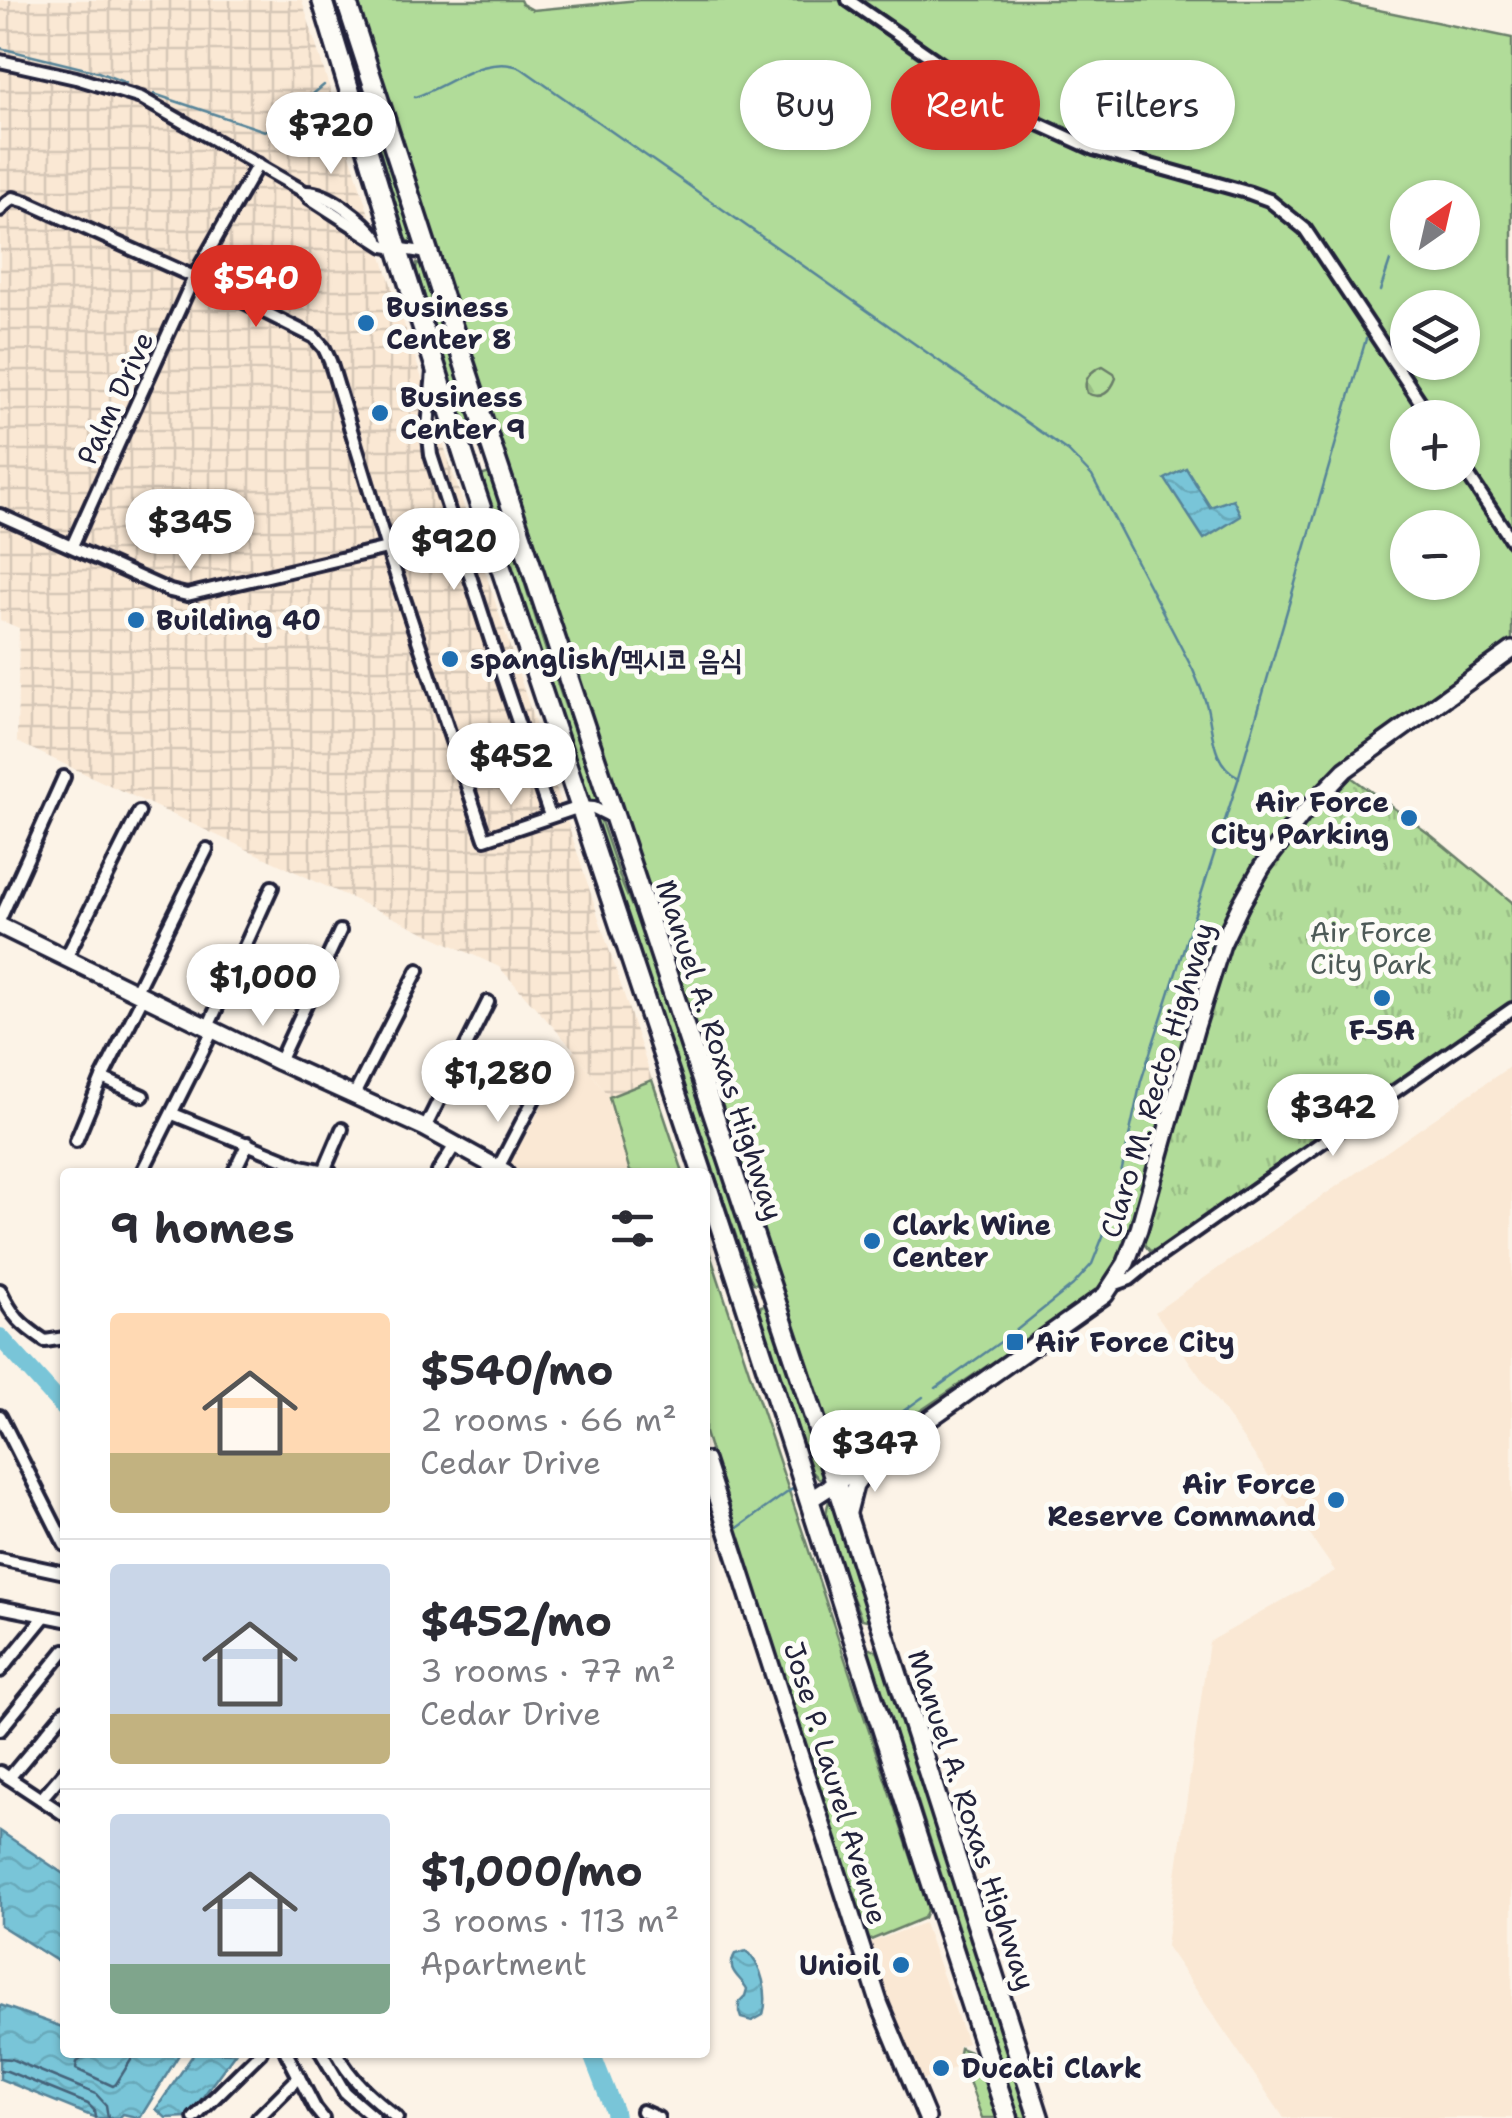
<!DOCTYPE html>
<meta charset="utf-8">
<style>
body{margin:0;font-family:"Shantell Sans","Poor Story",sans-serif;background:#f2f2f3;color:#2b2b33;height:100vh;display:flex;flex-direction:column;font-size:38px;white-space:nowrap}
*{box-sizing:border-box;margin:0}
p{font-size:32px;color:#7c7c81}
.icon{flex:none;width:55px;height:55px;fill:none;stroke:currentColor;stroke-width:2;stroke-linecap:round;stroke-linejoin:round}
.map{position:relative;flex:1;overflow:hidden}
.sheet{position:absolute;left:60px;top:1168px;width:650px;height:890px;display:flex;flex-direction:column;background:#fff;border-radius:10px;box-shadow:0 2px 8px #0004}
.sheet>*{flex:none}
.guide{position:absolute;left:740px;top:60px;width:620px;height:90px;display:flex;gap:20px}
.needle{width:65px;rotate:34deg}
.fabs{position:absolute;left:1390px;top:180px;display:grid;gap:20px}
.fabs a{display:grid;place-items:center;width:90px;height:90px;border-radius:50%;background:#fff;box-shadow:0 2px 8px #0004;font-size:50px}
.price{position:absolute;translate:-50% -85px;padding:0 22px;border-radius:35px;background:#fff;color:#222;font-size:32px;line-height:65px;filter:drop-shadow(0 2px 5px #0008)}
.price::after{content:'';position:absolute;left:50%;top:60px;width:30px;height:22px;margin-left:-15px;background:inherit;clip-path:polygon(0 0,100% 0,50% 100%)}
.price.active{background:#d93025;color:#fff}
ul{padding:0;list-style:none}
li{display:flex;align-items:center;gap:30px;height:250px;padding:0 50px}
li+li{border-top:2px solid #e1e1e2}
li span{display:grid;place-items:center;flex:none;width:280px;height:200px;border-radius:10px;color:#555}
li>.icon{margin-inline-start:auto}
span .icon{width:120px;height:120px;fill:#fffc;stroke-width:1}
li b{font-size:42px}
h2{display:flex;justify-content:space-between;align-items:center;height:120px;padding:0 50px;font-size:42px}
.pill{padding:0 35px;border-radius:45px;background:#fff;box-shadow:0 2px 8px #0004;font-size:35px;line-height:90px}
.pill.active{background:#d93025;color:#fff}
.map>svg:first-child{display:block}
</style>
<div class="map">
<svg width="1512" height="2118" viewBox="0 0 1512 2118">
<defs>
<pattern id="industrial-grid" width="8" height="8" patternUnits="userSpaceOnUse" patternTransform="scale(2.5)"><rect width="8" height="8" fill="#fae8d4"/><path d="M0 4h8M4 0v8" fill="none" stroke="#d6c7b7"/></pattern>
<pattern id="forest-firs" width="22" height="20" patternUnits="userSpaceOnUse" patternTransform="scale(2.5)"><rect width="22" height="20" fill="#b1dc99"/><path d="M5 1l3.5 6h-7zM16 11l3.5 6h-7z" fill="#98bc85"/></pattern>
<pattern id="park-tufts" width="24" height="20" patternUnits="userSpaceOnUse" patternTransform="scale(2.5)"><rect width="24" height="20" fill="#b1dc99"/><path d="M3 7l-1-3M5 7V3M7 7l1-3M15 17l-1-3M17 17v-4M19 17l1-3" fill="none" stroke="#98bc85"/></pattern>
<pattern id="water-waves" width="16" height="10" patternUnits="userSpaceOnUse" patternTransform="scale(2.5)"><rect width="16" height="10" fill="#79c5d8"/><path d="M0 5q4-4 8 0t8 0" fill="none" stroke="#68a9ba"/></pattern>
</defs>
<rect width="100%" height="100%" fill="#fcf3e7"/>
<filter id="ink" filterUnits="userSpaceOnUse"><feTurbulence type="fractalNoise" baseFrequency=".01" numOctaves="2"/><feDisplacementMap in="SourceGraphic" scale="20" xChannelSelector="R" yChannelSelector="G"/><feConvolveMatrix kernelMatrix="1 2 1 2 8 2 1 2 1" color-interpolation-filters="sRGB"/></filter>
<g filter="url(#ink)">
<g fill="#fae8d4">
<path d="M 574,1050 L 609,1097 L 630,1172 L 519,1172 L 508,1165 Z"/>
<path d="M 1512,1065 L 1512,2118 L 1284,2118 L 1166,1946 L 1209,1642 L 1335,1571 L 1155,1312 Z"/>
<path d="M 924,1923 L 967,2043 L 958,2046 L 962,2065 L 919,2082 L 890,2018 L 866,1944 Z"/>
</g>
<path fill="url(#industrial-grid)" d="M 0,0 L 302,0 L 385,266 L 652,1080 L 609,1097 L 574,1050 L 499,967 L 17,742 L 19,628 L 0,620 Z"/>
<g fill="#b1dc99" stroke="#6a7f6a" stroke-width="2.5" fill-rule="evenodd">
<path d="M 328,0 L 336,0 L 340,8 L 415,239 L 411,243 L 405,238 L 365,107 L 350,68 Z"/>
<path d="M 356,0 L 520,0 L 522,4 L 533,10 L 639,0 L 1331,0 L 1512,38 L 1512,640 L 1375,739 L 1249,880 L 1137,1217 C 1125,1248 1114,1277 1088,1298 L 923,1409 L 847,1463 L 842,1462 L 836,1456 L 490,414 ZM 1408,198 L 1462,198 L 1462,252 L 1408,252 ZM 1408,308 L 1462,308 L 1462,362 L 1408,362 ZM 1408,418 L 1462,418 L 1462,472 L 1408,472 ZM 1408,528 L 1462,528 L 1462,582 L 1408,582 Z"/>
<path d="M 417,263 L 421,265 L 473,420 L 464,423 L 416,269 Z"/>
<path d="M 490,473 L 547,654 L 596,794 L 597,799 L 595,805 L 588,802 L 522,613 L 480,476 Z"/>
<path d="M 596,815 L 600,818 L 623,886 L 647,941 L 761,1280 L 758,1284 L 753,1283 L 750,1277 L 594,821 Z"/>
<path d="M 652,1080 L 683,1172 L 630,1172 L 609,1097 Z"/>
<path d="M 705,1239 L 928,1908 L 924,1918 L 866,1942 L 705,1433 Z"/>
<path d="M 764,1305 L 771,1309 L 819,1459 L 824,1476 L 823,1479 L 819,1479 L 812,1471 L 759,1312 L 761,1306 Z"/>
<path d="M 830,1499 L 833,1500 L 870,1616 L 867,1620 L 862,1619 L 860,1616 C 850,1585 815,1530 830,1499 Z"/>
<path d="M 871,1648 L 877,1651 L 901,1711 L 1030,2118 L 1019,2118 L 911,1780 L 867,1655 L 867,1651 Z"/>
<path d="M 960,2048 L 978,2055 L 999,2118 L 982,2118 L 959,2053 Z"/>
</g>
<path fill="url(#forest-firs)" stroke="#6a7f6a" stroke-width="2.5" d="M 1103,366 L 1114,373 L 1116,378 C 1111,391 1102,401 1087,393 C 1082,380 1091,370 1103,366 Z"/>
<path fill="url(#park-tufts)" stroke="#6a7f6a" stroke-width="2.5" d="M 1351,777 L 1432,836 L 1512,902 L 1512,1002 L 1239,1191 L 1163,1248 L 1150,1251 L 1144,1244 L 1144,1235 C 1179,1100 1208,952 1294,838 C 1310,816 1332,797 1351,777 Z"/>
<g fill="url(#water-waves)" stroke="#568499" stroke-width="2.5">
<path d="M 1186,468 L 1210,507 L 1233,499 L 1241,516 L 1204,539 L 1165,479 Z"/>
<path d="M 0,1831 L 65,1875 L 65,1966 L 0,1925 Z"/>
<path d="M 746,1951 C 762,1964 769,1995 763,2015 L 752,2021 L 741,2018 L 739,2012 L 739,2002 L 745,1996 L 747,1989 C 740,1976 725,1971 735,1954 Z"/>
<path d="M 0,2005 L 65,2028 L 65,2052 L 180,2053 L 140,2118 L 123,2114 L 119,2118 L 96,2118 L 0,2079 Z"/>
<path d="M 195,2052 L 235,2053 L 188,2117 L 166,2118 L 156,2109 Z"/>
</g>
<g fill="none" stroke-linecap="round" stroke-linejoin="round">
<g stroke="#45637a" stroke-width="2.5">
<path d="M 91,2052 L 77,2062 L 76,2069 L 113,2086 L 116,2084 L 136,2052"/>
<path d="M 0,2058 L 11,2059 L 96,2094 L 106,2105 L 108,2118"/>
<path d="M 0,2070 L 7,2071 L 88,2104 L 94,2110 L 95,2118"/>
</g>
<g stroke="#568499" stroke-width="2.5">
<path d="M 0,48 L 98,72 L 126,83"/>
<path d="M 154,94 L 265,131 L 274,126 L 324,85"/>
<path d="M 415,97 C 449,86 485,53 521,68 L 1069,452 L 1092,476 L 1193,670 C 1198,682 1204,694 1207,707 C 1213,732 1212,765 1239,777 L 1141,1081 L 1113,1211 L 1092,1264 L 1073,1285 L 1013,1333 L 936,1388"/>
<path d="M 1380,291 L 1390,261"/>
<path d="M 1239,776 L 1366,339"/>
<path d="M 836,1459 L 923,1397"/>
<path d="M 739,1527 L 795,1487"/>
</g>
<g stroke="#79c5d8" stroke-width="18">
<path d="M 0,1337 L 65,1409"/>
<path d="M 591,2052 L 614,2111 L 615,2118"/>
</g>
<defs>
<g id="street">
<path d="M 848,0 L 989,97 L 1019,115 L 1094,149 L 1250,193 L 1269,200 L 1305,229 L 1431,418"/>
<path d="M 0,61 L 76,78 L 141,98 L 305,192 L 310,198 L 384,246 L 428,253"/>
<path d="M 305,192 C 329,191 364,221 378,239"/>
<path d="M 0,210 L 3,206 L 13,198 L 27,202 L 194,277 L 314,337 L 324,348 L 330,361 L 387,548 L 485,839 L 580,807 L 594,808 L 614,818"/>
<path d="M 433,371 L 428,428 L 431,455 L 503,678 L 550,816"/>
<path d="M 1462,466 L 1512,541"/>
<path d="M 0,515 L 170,591 L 187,595 L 387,548"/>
<path d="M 72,546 L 194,277 L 258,164"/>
<path d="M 0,919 L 64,777"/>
<path d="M 66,958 L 139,812"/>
<path d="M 136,991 L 207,849"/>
<path d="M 208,1027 L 272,887"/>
<path d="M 279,1062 L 340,931"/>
<path d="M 102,1078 L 143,1096"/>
<path d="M 354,1095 L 418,970"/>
<path d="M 173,1114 L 301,1166 L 330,1172"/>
<path d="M 425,1128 L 488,1002"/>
<path d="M 76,1141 L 102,1078 L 144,995"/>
<path d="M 498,1168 L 534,1099"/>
<path d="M 324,1171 L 342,1129"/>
<path d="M 142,1172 L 213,1030"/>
<path d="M 234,1172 L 248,1143"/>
<path d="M 438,1172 L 455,1145"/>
<path d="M 1113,1285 L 1130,1279 L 1147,1265 L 1512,1009"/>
<path d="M 0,1290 C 13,1317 20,1324 45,1341 L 65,1338"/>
<path d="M 0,1416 L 65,1545"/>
<path d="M 0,1559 L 65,1573"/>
<path d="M 0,1607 L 65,1620"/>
<path d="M 0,1671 L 45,1616"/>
<path d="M 0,1730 L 65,1650"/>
<path d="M 0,1772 L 65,1815"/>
<path d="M 9,1778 L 65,1711"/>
<path d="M 41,1799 L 65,1771"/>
<path d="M 286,2052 L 315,2108 L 323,2118"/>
<path d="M 321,2052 L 345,2093 L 374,2118"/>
<path d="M 336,2052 C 351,2081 373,2098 397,2118"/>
<path d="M 642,2111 L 658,2118"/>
<path d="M 194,2118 L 261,2052"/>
<path d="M 258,2118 L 299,2077"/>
</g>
<g id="secondary">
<path d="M 0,926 L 279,1062 L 425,1128 L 505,1172"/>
<path d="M 705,1461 L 880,2005 L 927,2118"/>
<path d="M 811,1499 L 876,1457 L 1105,1295 L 1126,1263 L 1139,1229 L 1195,1030 L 1222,944 L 1241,904 L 1262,867 L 1301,816 L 1345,770 L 1512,650"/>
<path d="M 846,1520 L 855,1485 L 867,1468"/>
</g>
<g id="primary">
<path d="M 322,0 L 398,250 L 470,475 L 702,1172"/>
<path d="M 346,0 L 484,424 L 836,1483 L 1039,2118"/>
<path d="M 705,1180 C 809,1492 905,1806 1008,2118"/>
</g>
</defs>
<use href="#street" stroke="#22223b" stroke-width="18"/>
<use href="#secondary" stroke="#22223b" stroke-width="22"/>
<use href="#primary" stroke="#22223b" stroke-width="25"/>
<use href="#street" stroke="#fdfcf7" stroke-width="10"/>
<use href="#secondary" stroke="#fdfcf7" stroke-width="15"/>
<use href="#primary" stroke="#fdfcf7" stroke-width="18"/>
</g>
</g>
<g fill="#1f6fb2" stroke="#fdfcf7" stroke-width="4">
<circle cx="366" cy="323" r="10"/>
<circle cx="380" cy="413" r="10"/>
<circle cx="136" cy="620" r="10"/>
<circle cx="450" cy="659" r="10"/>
<circle cx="1409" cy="818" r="10"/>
<circle cx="1382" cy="998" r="10"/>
<circle cx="872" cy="1241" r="10"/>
<rect x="1005" y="1332" width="20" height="20" rx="5"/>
<circle cx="1336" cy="1500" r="10"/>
<circle cx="901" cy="1965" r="10"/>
<circle cx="941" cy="2068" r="10"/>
</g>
<g text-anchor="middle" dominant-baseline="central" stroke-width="10" stroke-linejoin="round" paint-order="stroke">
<g font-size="28" font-weight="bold" fill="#22223b" stroke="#fdfcf7" text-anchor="start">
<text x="386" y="307">Business<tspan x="386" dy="32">Center 8</tspan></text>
<text x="400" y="397">Business<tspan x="400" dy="32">Center 9</tspan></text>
<text x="156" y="620">Building 40</text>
<text x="470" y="659">spanglish/멕시코 음식</text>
<text x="1389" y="802" text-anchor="end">Air Force<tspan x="1389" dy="32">City Parking</tspan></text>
<text x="1382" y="1030" text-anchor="middle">F-5A</text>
<text x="892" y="1225">Clark Wine<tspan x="892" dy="32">Center</tspan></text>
<text x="1035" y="1342">Air Force City</text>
<text x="1316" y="1484" text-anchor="end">Air Force<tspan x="1316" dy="32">Reserve Command</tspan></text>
<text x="881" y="1965" text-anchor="end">Unioil</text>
<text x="961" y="2068">Ducati Clark</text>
</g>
<g font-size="28" fill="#22223b" stroke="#fdfcf7">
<text transform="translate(115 398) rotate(-65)">Palm Drive</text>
<text transform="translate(720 1050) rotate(72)">Manuel A. Roxas Highway</text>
<text transform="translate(1157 1080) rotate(-73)">Claro M. Recto Highway</text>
<text transform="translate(836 1783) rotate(73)">Jose P. Laurel Avenue</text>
<text transform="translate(972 1820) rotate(72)">Manuel A. Roxas Highway</text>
</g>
<g font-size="28" fill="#4d5a57" stroke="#fdfcf7">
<text x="1371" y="932">Air Force<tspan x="1371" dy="32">City Park</tspan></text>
</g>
</g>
</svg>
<div class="fabs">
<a><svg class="needle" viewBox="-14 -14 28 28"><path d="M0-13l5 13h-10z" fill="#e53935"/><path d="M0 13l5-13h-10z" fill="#7c7c81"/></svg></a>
<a><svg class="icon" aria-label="layers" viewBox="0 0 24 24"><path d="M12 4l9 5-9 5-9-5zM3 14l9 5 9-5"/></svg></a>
<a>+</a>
<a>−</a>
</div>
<b class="price" style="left:331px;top:177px">$720</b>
<b class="price active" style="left:256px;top:330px">$540</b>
<b class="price" style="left:190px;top:574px">$345</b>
<b class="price" style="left:454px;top:593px">$920</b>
<b class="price" style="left:511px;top:808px">$452</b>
<b class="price" style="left:263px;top:1029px">$1,000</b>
<b class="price" style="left:498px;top:1125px">$1,280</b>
<b class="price" style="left:1333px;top:1159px">$342</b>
<b class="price" style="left:875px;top:1495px">$347</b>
<div class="guide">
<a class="pill">Buy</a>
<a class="pill active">Rent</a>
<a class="pill">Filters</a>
</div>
<section class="sheet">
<h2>9 homes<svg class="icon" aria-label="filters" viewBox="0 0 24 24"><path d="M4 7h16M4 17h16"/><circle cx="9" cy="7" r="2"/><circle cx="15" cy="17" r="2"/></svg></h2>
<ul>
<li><span style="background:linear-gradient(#ffd9b3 70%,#c2b280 0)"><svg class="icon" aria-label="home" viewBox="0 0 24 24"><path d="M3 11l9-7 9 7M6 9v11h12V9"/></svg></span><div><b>$540/mo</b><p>2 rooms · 66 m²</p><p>Cedar Drive</p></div></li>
<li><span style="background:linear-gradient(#c9d6e8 75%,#c2b280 0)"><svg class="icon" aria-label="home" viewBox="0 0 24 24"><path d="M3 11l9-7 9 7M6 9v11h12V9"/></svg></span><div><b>$452/mo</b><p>3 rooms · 77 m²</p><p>Cedar Drive</p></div></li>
<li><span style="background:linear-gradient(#c9d6e8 75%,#7fa58c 0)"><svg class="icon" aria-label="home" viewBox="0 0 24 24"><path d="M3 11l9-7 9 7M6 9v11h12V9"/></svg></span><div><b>$1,000/mo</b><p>3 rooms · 113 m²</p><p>Apartment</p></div></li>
</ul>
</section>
</div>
